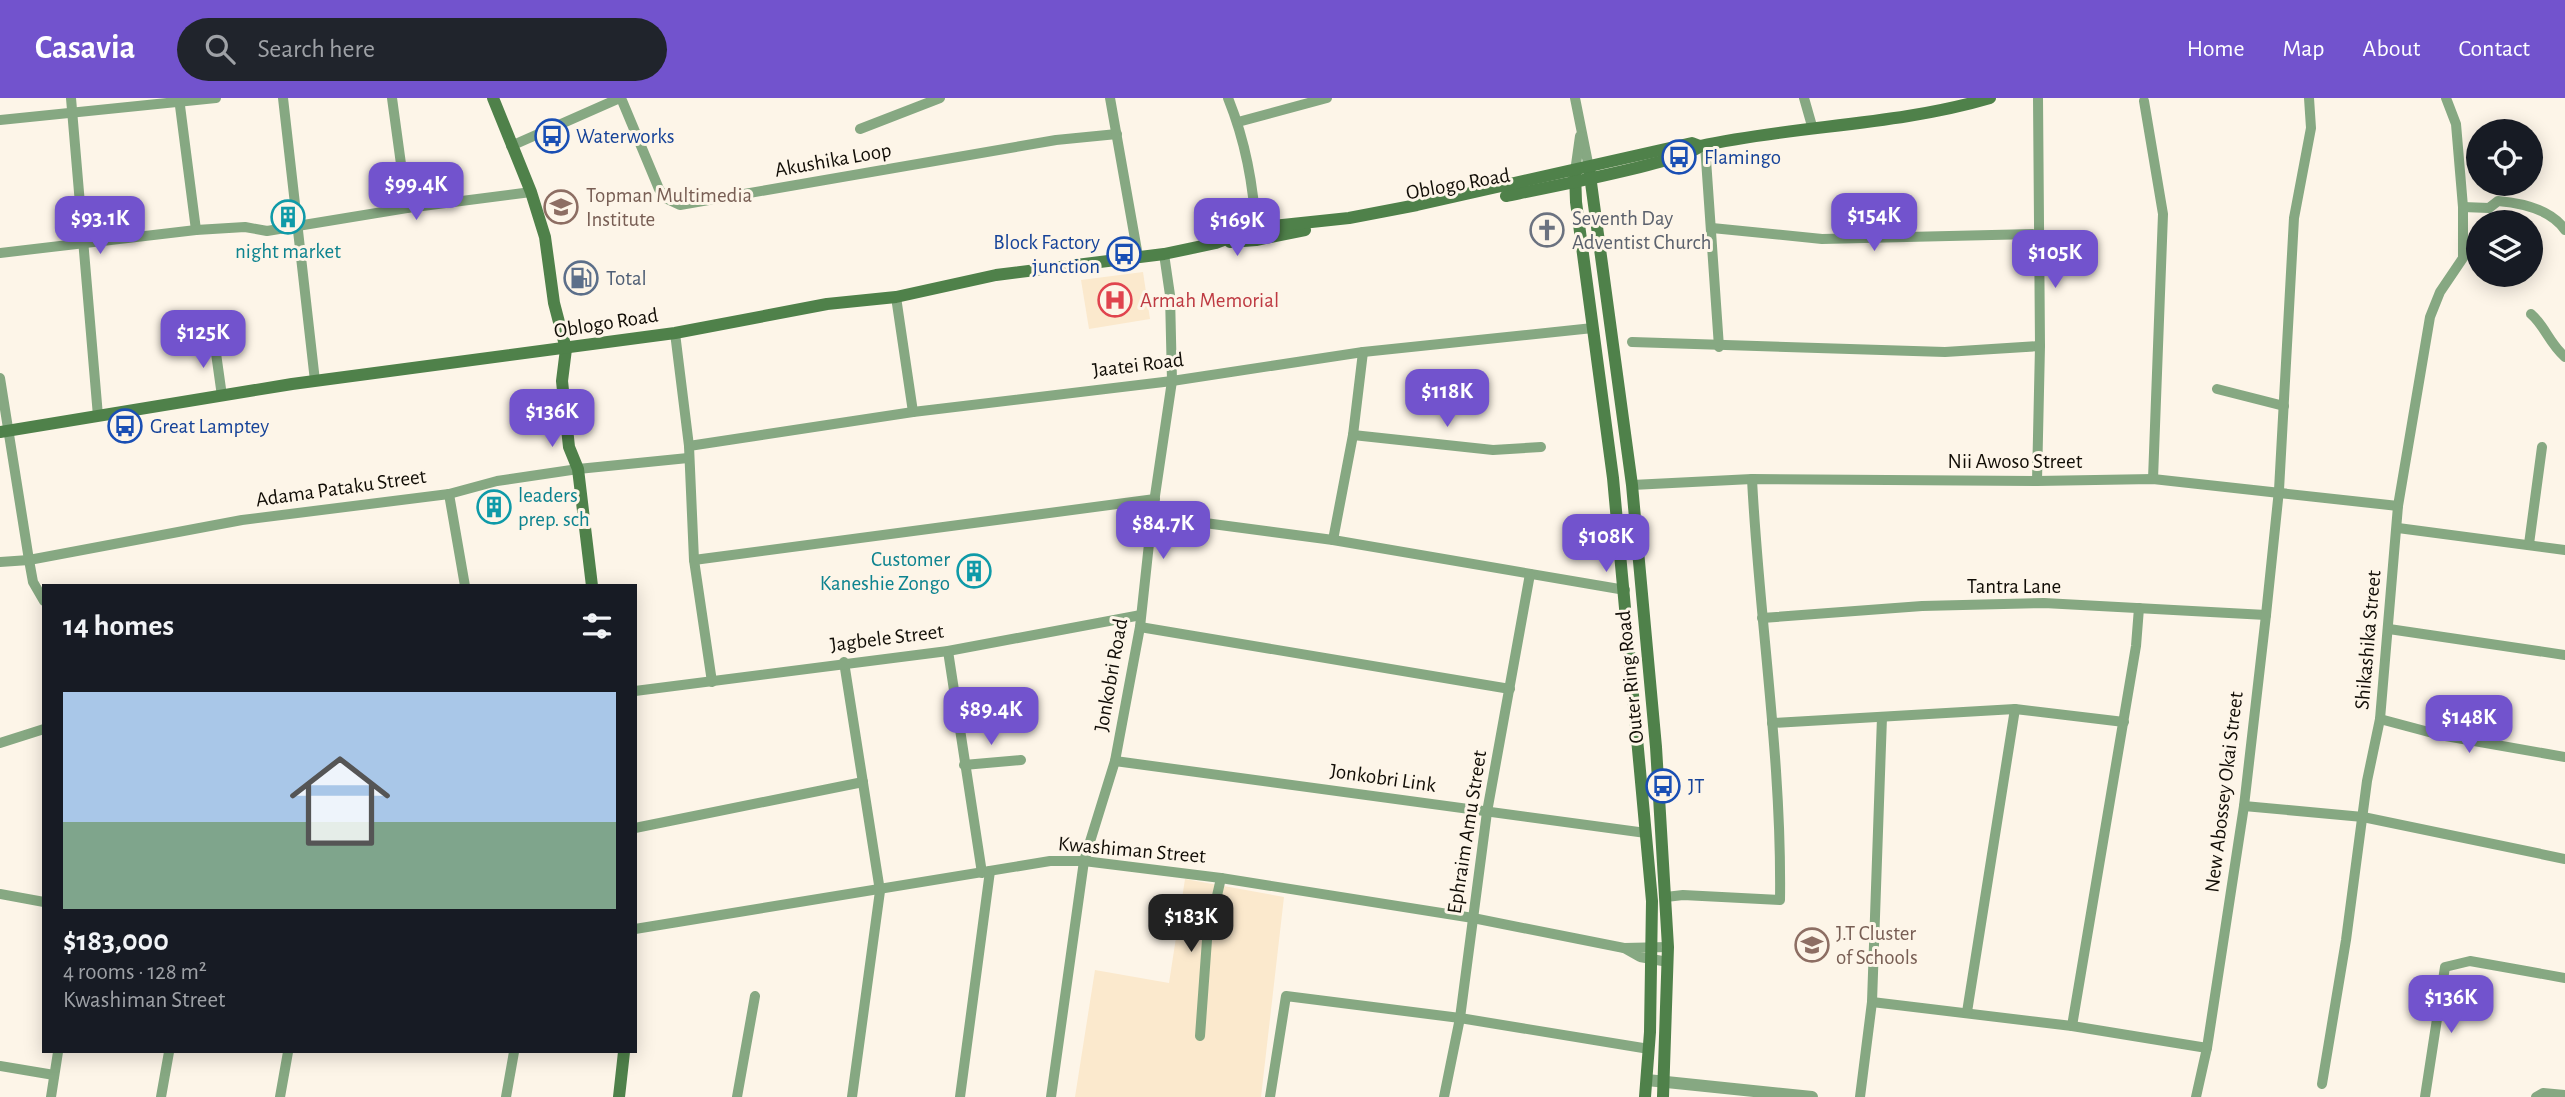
<!DOCTYPE html>
<meta charset="utf-8">
<style>
body{margin:0;font-family:"Alegreya Sans",sans-serif;background:#20242c;color:#f1f3f6;height:100vh;display:flex;flex-direction:column;font-size:26px;white-space:nowrap}
*{box-sizing:border-box;margin:0}
p{font-size:23px;color:#9ea1a6}
.icon{flex:none;width:38px;height:38px;fill:none;stroke:currentColor;stroke-width:2;stroke-linecap:round;stroke-linejoin:round}
.map{position:relative;flex:1;overflow:hidden}
.panel{position:absolute;left:42px;top:486px;width:595px;height:469px;display:flex;flex-direction:column;background:#171b24;border-radius:0px;box-shadow:0 4px 18px #0003}
.panel>*{flex:none}
.buttons{position:absolute;left:2466px;top:21px;display:grid;gap:14px}
.buttons a{display:grid;place-items:center;width:77px;height:77px;border-radius:50%;background:#171b24;box-shadow:0 4px 18px #0003;font-size:35px}
.price{position:absolute;translate:-50% -60px;padding:0 16px;border-radius:14px;background:#7253cd;color:#fff;font-size:23px;line-height:46px;filter:drop-shadow(0 2px 4px #0008)}
.price::after{content:'';position:absolute;left:50%;top:42px;width:21px;height:16px;margin-left:-10px;background:inherit;clip-path:polygon(0 0,100% 0,50% 100%)}
.price.current{background:#222;color:#fff}
ul{padding:0;list-style:none}
li{display:grid;align-content:center;gap:14px;height:371px;padding:0 21px}
li span{display:grid;place-items:center;height:217px;border-radius:0px;color:#555}
li>.icon{margin-inline-start:auto}
span .icon{width:126px;height:126px;fill:#fffc;stroke-width:1}
li b{font-size:30px}
h2{display:flex;justify-content:space-between;align-items:center;height:84px;padding:0 21px;font-size:30px}
header{display:flex;align-items:center;gap:42px;box-sizing:border-box;height:98px;padding:0 35px;background:#7253cd;color:#fff}
header strong{font-size:33px}
nav{display:flex;gap:38px;margin-inline-start:auto;font-size:24px}
.search{width:490px;height:63px;background:#20242c;display:flex;align-items:center;gap:18px;box-sizing:border-box;padding:0 24px;border-radius:38px;color:#9ea1a6;font-size:26px}
.map>svg:first-child{display:block}
</style>
<header>
<strong>Casavia</strong>
<div class="search"><svg class="icon" aria-label="search" viewBox="0 0 24 24"><circle cx="10" cy="10" r="6"/><path d="M15 15l6 6"/></svg>Search here</div>
<nav><a>Home</a><a>Map</a><a>About</a><a>Contact</a></nav>
</header>
<div class="map">
<svg width="2565" height="999" viewBox="0 0 2565 999">
<rect width="100%" height="100%" fill="#fdf5e8"/>
<g fill="#fbe9cd">
<path d="M 1143,174 L 1150,221 L 1089,231 L 1081,182 Z"/>
<path d="M 1185,781 L 1284,799 L 1261,999 L 1075,999 L 1095,872 L 1169,885 Z"/>
</g>
<g fill="none" stroke-linecap="round" stroke-linejoin="round">
<g stroke="#86a882" stroke-width="10">
<path d="M 71,0 L 98,318"/>
<path d="M 179,0 L 196,132"/>
<path d="M 283,0 L 315,283"/>
<path d="M 392,0 L 407,110"/>
<path d="M 621,0 L 659,91 L 665,100 L 680,107 L 1056,42 L 1117,36"/>
<path d="M 1110,0 L 1138,158"/>
<path d="M 1228,0 C 1245,42 1254,89 1256,135"/>
<path d="M 1575,0 L 1589,70"/>
<path d="M 1804,0 L 1812,28"/>
<path d="M 2144,3 L 2163,116 L 2153,381"/>
<path d="M 0,22 L 216,0"/>
<path d="M 1238,24 L 1327,0"/>
<path d="M 860,31 L 940,0"/>
<path d="M 1705,47 L 1719,249"/>
<path d="M 511,48 L 620,0"/>
<path d="M 1575,74 L 1580,38"/>
<path d="M 2463,109 L 2489,110 L 2498,103 C 2521,105 2551,111 2565,132"/>
<path d="M 1712,130 L 1822,141 L 2039,136"/>
<path d="M 0,155 L 196,132 L 245,129 L 267,133 L 407,110 L 531,94"/>
<path d="M 896,199 L 913,314"/>
<path d="M 2531,216 C 2545,228 2549,245 2565,259"/>
<path d="M 675,235 L 689,348 L 694,462 L 712,584"/>
<path d="M 214,241 L 222,298"/>
<path d="M 1632,244 L 1945,254 L 2040,248"/>
<path d="M 0,280 L 29,462 L 33,484 L 44,503"/>
<path d="M 2217,291 L 2284,308"/>
<path d="M 1353,337 L 1493,352 L 1541,349"/>
<path d="M 689,348 L 913,314 L 1172,283 L 1363,254 L 1593,230"/>
<path d="M 2037,383 L 2040,248 L 2038,0"/>
<path d="M 1632,387 L 1752,381 L 2037,383 L 2153,381 L 2398,408"/>
<path d="M 449,396 L 465,488"/>
<path d="M 1152,418 L 1333,442 L 1625,492"/>
<path d="M 2398,430 L 2565,452"/>
<path d="M 1333,442 L 1353,337 L 1363,254"/>
<path d="M 2529,446 L 2542,349"/>
<path d="M 694,462 L 1155,401"/>
<path d="M 0,464 L 29,462 L 242,422 L 449,396 L 497,383 L 578,371 L 688,360"/>
<path d="M 1762,520 L 1922,508 L 2044,505 L 2266,517"/>
<path d="M 1140,529 L 1510,591"/>
<path d="M 2389,531 L 2565,557"/>
<path d="M 948,553 L 982,775"/>
<path d="M 844,564 L 880,793 L 852,999"/>
<path d="M 635,593 L 948,553 L 1141,517"/>
<path d="M 2380,621 L 2440,637 L 2565,659"/>
<path d="M 1772,625 L 2015,611 L 2124,624"/>
<path d="M 0,645 L 44,631"/>
<path d="M 1115,663 L 1646,735"/>
<path d="M 964,667 L 1021,662"/>
<path d="M 2244,708 L 2363,719 L 2565,761"/>
<path d="M 635,730 L 863,684"/>
<path d="M 0,796 L 44,804"/>
<path d="M 1666,799 L 1683,797 L 1780,802 C 1782,661 1759,521 1752,381"/>
<path d="M 635,831 L 1050,763 L 1084,763 L 1221,780 L 1473,820 L 1624,850 L 1640,859 L 1668,864"/>
<path d="M 1624,850 L 1668,849"/>
<path d="M 1872,904 L 2072,928 L 2207,950"/>
<path d="M 1967,914 L 2015,611"/>
<path d="M 2072,928 L 2136,548 L 2139,510"/>
<path d="M 1200,938 L 1207,842 L 1221,780"/>
<path d="M 0,968 L 54,977"/>
<path d="M 2322,986 L 2346,842 L 2367,683 L 2380,621 L 2398,408 L 2430,219 L 2440,194 L 2463,160 L 2463,109 L 2456,26 L 2446,0"/>
<path d="M 51,999 L 58,954"/>
<path d="M 161,999 L 169,954"/>
<path d="M 280,999 L 288,954"/>
<path d="M 506,999 L 514,954"/>
<path d="M 737,999 L 755,898"/>
<path d="M 960,999 L 990,773"/>
<path d="M 1051,999 L 1084,763 L 1115,663 L 1140,529 L 1152,418 L 1172,283 L 1170,197 L 1164,156"/>
<path d="M 1270,999 L 1286,898 L 1460,920 L 1649,951"/>
<path d="M 1444,999 L 1460,920 L 1487,714 L 1530,476"/>
<path d="M 1860,999 L 1872,904 L 1882,619"/>
<path d="M 2196,999 L 2207,950 L 2244,708 L 2266,517 L 2279,392 L 2294,120 L 2311,30 L 2309,0"/>
<path d="M 2425,999 L 2445,869 L 2470,863 L 2565,880"/>
<path d="M 2536,999 L 2543,995 L 2565,997"/>
</g>
<path stroke="#86a882" stroke-width="12" d="M 1647,982 L 1812,999"/>
<g stroke="#4f814a" stroke-width="12">
<path d="M 493,0 L 531,94 L 545,139 L 554,205 L 566,251 L 562,283 L 569,349 L 578,371 L 592,488"/>
<path d="M 1589,70 L 1632,387 L 1656,649 L 1668,849 L 1663,999"/>
<path d="M 1575,74 L 1576,104 L 1613,380 L 1652,803 L 1650,934 L 1645,999"/>
<path d="M 1506,98 C 1535,92 1687,63 1700,48"/>
<path d="M 1230,144 L 1256,142 L 1305,132"/>
<path d="M 0,334 L 292,286 L 675,235 L 827,206 L 896,199 L 996,177 L 1164,156 L 1216,145 L 1255,130 L 1349,120 L 1417,107 L 1692,45 L 1700,48 C 1796,27 1895,28 1990,0"/>
<path d="M 619,999 L 624,954"/>
</g>
</g>
<defs>
<symbol id="bus-ring" viewBox="-11 -11 22 22"><circle r="9.5" fill="#fdf5e8" stroke="#1a4fb4" stroke-width="1.5"/><path d="M-5-6H5V4H4V6H2V4H-2V6H-4V4H-5ZM-3.5-4V0h7V-4ZM-3.5 1.2v1.5H-2V1.2ZM2 1.2v1.5H3.5V1.2Z" fill="#1a4fb4"/></symbol>
<symbol id="school-ring" viewBox="-11 -11 22 22"><circle r="9.5" fill="#fdf5e8" stroke="#8d6e63" stroke-width="1.5"/><path d="M0-5L7-2L0 1L-7-2ZM-4 1L0 2.5L4 1V4Q0 6-4 4Z" fill="#8d6e63"/></symbol>
<symbol id="building-ring" viewBox="-11 -11 22 22"><circle r="9.5" fill="#fdf5e8" stroke="#0f9aa8" stroke-width="1.5"/><path d="M-4-6H4V6H1V3H-1V6H-4ZM-2.5-4.3h1.7v1.8h-1.7ZM.8-4.3h1.7v1.8H.8ZM-2.5-1h1.7V.8h-1.7ZM.8-1h1.7V.8H.8Z" fill="#0f9aa8"/></symbol>
<symbol id="church-ring" viewBox="-11 -11 22 22"><circle r="9.5" fill="#fdf5e8" stroke="#6b7280" stroke-width="1.5"/><path d="M-1.2-6h2.4v3.5h3.3v2.4h-3.3V6h-2.4V-.1h-3.3v-2.4h3.3Z" fill="#6b7280"/></symbol>
<symbol id="fuel-ring" viewBox="-11 -11 22 22"><circle r="9.5" fill="#fdf5e8" stroke="#5c6f8a" stroke-width="1.5"/><path d="M-5.5-6h7V0h2V4h1.3V-2.5L3-4.5l.8-.8L6-3V5H2.5V1h-1V6h-7ZM-4.2-4.7v3.2H.2V-4.7Z" fill="#5c6f8a"/></symbol>
<symbol id="hospital-ring" viewBox="-11 -11 22 22"><circle r="9.5" fill="#fdf5e8" stroke="#e0444e" stroke-width="1.5"/><path d="M-5-5h3v3.5h4V-5h3V5h-3V1.5h-4V5h-3Z" fill="#e0444e"/></symbol>
</defs>
<g fill-rule="evenodd">
<use href="#bus-ring" x="533" y="19" width="38" height="38"/>
<use href="#bus-ring" x="1660" y="40" width="38" height="38"/>
<use href="#school-ring" x="542" y="90" width="38" height="38"/>
<use href="#building-ring" x="269" y="100" width="38" height="38"/>
<use href="#church-ring" x="1528" y="113" width="38" height="38"/>
<use href="#bus-ring" x="1105" y="137" width="38" height="38"/>
<use href="#fuel-ring" x="562" y="161" width="38" height="38"/>
<use href="#hospital-ring" x="1096" y="183" width="38" height="38"/>
<use href="#bus-ring" x="106" y="309" width="38" height="38"/>
<use href="#building-ring" x="475" y="390" width="38" height="38"/>
<use href="#building-ring" x="955" y="454" width="38" height="38"/>
<use href="#bus-ring" x="1644" y="669" width="38" height="38"/>
<use href="#school-ring" x="1793" y="828" width="38" height="38"/>
</g>
<g text-anchor="middle" dominant-baseline="central" stroke-width="6" stroke-linejoin="round" paint-order="stroke">
<g font-size="21" fill="#164399" stroke="#fdf5e8" text-anchor="start">
<text x="576" y="38">Waterworks</text>
<text x="1704" y="59">Flamingo</text>
<text x="1100" y="144" text-anchor="end">Block Factory<tspan x="1100" dy="24">junction</tspan></text>
<text x="150" y="328">Great Lamptey</text>
<text x="1688" y="688">JT</text>
</g>
<g font-size="21" fill="#110d06" stroke="#fdf5e8">
<text transform="translate(833 62) rotate(-10)">Akushika Loop</text>
<text transform="translate(1458 86) rotate(-10)">Oblogo Road</text>
<text transform="translate(606 225) rotate(-9)">Oblogo Road</text>
<text transform="translate(1138 267) rotate(-7)">Jaatei Road</text>
<text x="2015" y="363">Nii Awoso Street</text>
<text transform="translate(341 390) rotate(-8)">Adama Pataku Street</text>
<text x="2014" y="488">Tantra Lane</text>
<text transform="translate(887 540) rotate(-7)">Jagbele Street</text>
<text transform="translate(2368 542) rotate(-85)">Shikashika Street</text>
<text transform="translate(1111 577) rotate(-80)">Jonkobri Road</text>
<text transform="translate(1630 579) rotate(-96)">Outer Ring Road</text>
<text transform="translate(1383 680) rotate(8)">Jonkobri Link</text>
<text transform="translate(2224 694) rotate(-83)">New Abossey Okai Street</text>
<text transform="translate(1467 734) rotate(-81)">Ephraim Amu Street</text>
<text transform="translate(1132 752) rotate(5)">Kwashiman Street</text>
</g>
<g font-size="21" fill="#785e54" stroke="#fdf5e8" text-anchor="start">
<text x="586" y="97">Topman Multimedia<tspan x="586" dy="24">Institute</tspan></text>
<text x="1836" y="835">J.T Cluster<tspan x="1836" dy="24">of Schools</tspan></text>
</g>
<g font-size="21" fill="#5b616d" stroke="#fdf5e8" text-anchor="start">
<text x="1572" y="120">Seventh Day<tspan x="1572" dy="24">Adventist Church</tspan></text>
</g>
<g font-size="21" fill="#0d838f" stroke="#fdf5e8">
<text x="288" y="153">night market</text>
<text x="518" y="397" text-anchor="start">leaders<tspan x="518" dy="24">prep. sch</tspan></text>
<text x="950" y="461" text-anchor="end">Customer<tspan x="950" dy="24">Kaneshie Zongo</tspan></text>
</g>
<g font-size="21" fill="#4e5e75" stroke="#fdf5e8" text-anchor="start">
<text x="606" y="180">Total</text>
</g>
<g font-size="21" fill="#be3a42" stroke="#fdf5e8" text-anchor="start">
<text x="1140" y="202">Armah Memorial</text>
</g>
</g>
</svg>
<div class="buttons">
<a><svg class="icon" aria-label="locate" viewBox="0 0 24 24"><circle cx="12" cy="12" r="6"/><path d="M12 2v4M12 18v4M2 12h4M18 12h4"/></svg></a>
<a><svg class="icon" aria-label="layers" viewBox="0 0 24 24"><path d="M12 4l9 5-9 5-9-5zM3 14l9 5 9-5"/></svg></a>
</div>
<b class="price" style="left:416px;top:124px">$99.4K</b>
<b class="price" style="left:1874px;top:155px">$154K</b>
<b class="price" style="left:100px;top:158px">$93.1K</b>
<b class="price" style="left:1237px;top:160px">$169K</b>
<b class="price" style="left:2055px;top:192px">$105K</b>
<b class="price" style="left:203px;top:272px">$125K</b>
<b class="price" style="left:1447px;top:331px">$118K</b>
<b class="price" style="left:552px;top:351px">$136K</b>
<b class="price" style="left:1163px;top:463px">$84.7K</b>
<b class="price" style="left:1606px;top:476px">$108K</b>
<b class="price" style="left:991px;top:649px">$89.4K</b>
<b class="price" style="left:2469px;top:657px">$148K</b>
<b class="price current" style="left:1191px;top:856px">$183K</b>
<b class="price" style="left:2451px;top:937px">$136K</b>
<section class="panel">
<h2>14 homes<svg class="icon" aria-label="filters" viewBox="0 0 24 24"><path d="M4 7h16M4 17h16"/><circle cx="9" cy="7" r="2"/><circle cx="15" cy="17" r="2"/></svg></h2>
<ul>
<li><span style="background:linear-gradient(#a9c7e8 60%,#7fa58c 0)"><svg class="icon" aria-label="home" viewBox="0 0 24 24"><path d="M3 11l9-7 9 7M6 9v11h12V9"/></svg></span><div><b>$183,000</b><p>4 rooms · 128 m²</p><p>Kwashiman Street</p></div></li>
</ul>
</section>
</div>
